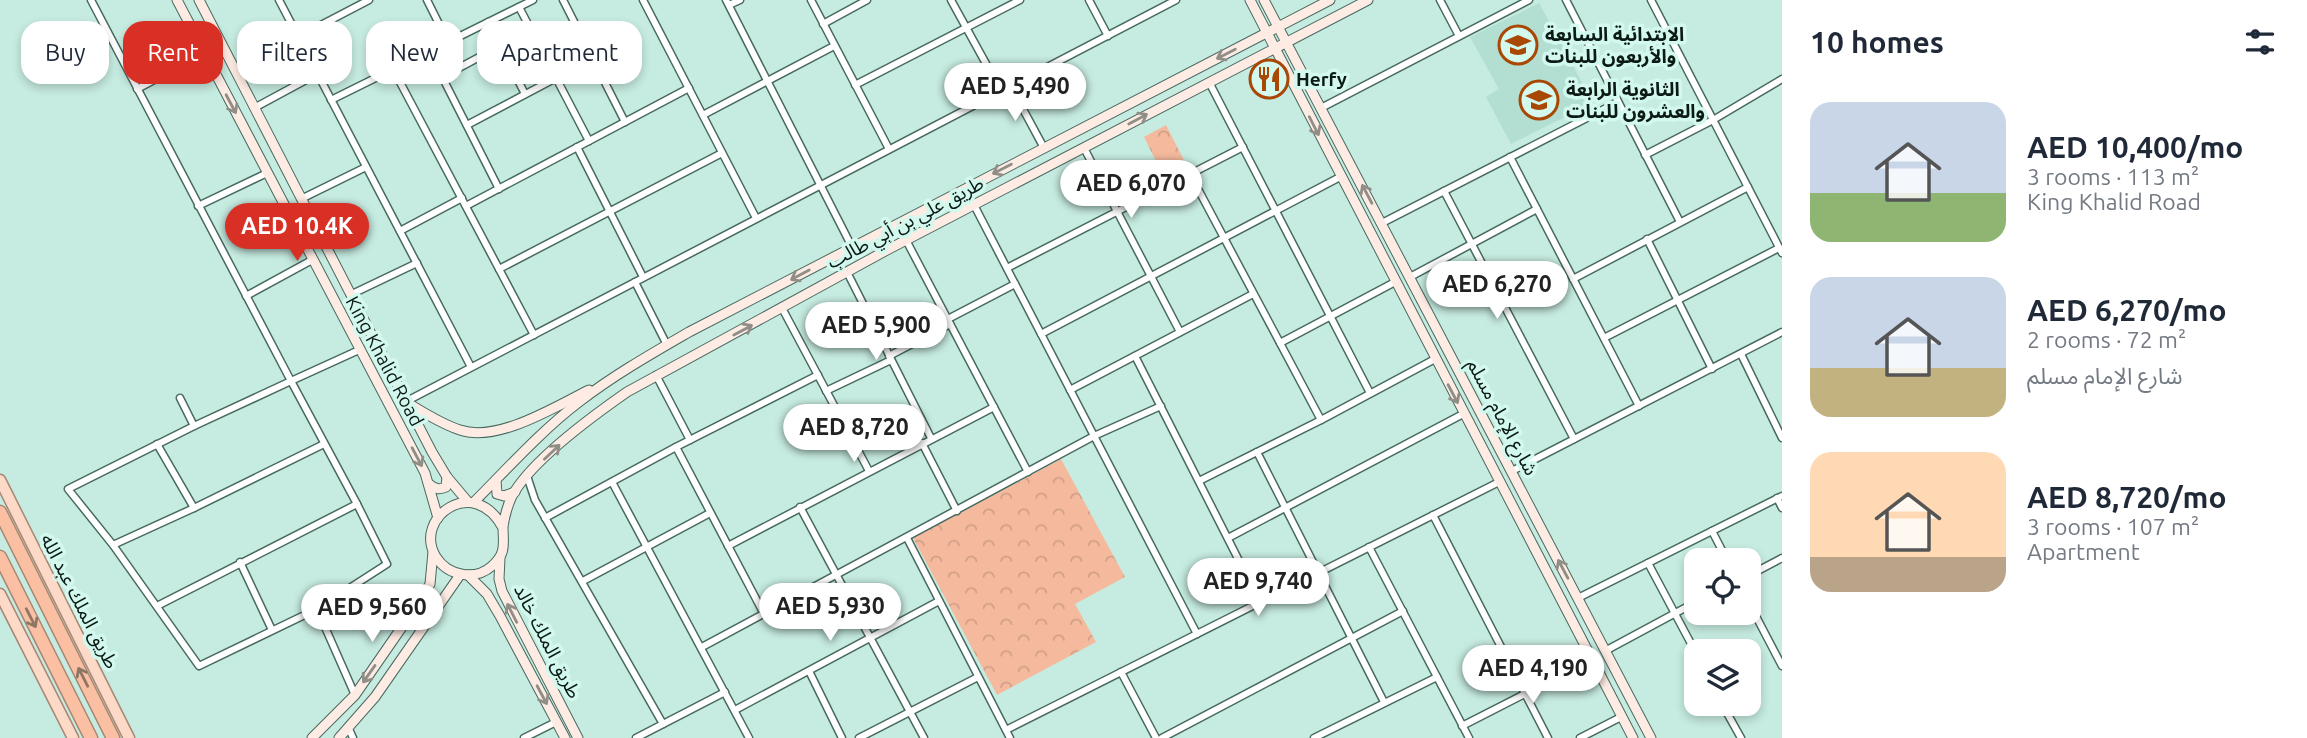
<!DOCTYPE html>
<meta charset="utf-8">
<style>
body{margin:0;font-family:Ubuntu,"Noto Sans Arabic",sans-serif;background:#f6f6f7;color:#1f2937;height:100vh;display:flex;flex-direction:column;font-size:26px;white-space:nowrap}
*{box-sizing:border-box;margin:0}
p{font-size:23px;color:#747a83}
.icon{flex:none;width:38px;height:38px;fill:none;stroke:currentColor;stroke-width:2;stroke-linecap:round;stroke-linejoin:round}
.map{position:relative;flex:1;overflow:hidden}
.side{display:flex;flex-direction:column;background:#fff;width:525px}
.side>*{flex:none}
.guide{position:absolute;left:21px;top:21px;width:665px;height:63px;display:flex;gap:14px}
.controls{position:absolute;left:1684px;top:548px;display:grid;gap:14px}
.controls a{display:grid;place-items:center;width:77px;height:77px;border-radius:14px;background:#fff;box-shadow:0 4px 10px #0003;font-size:35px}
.price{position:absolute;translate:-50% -60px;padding:0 16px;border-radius:24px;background:#fff;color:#222;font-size:23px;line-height:46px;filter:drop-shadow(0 2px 4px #0008)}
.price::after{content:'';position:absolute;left:50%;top:42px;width:21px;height:16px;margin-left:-10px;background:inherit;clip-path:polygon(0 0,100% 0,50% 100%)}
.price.active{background:#d93025;color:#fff}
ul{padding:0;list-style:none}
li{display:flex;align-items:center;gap:21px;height:175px;padding:0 28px}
li span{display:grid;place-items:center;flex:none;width:196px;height:140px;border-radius:21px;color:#555}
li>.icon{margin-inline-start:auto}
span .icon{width:84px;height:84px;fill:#fffc;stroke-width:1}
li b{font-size:30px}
h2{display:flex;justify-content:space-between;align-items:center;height:84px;padding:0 28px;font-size:30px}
.pill{padding:0 24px;border-radius:21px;background:#fff;box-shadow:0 4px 10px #0003;font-size:24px;line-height:63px}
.pill.active{background:#d93025;color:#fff}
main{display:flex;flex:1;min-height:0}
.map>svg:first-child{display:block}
</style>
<main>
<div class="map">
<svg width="1782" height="738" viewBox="0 0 1782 738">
<defs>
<pattern id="park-crowns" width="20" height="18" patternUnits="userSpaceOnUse" patternTransform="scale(1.75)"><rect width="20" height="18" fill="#f5ba9e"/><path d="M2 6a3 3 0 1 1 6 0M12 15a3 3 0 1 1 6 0" fill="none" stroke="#d19f87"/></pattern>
</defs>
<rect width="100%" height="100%" fill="#c6ebe0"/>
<path fill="#b2dfd2" d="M 1539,3 L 1593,103 L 1511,144 L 1486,97 L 1499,89 L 1470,37 Z"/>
<g fill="url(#park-crowns)">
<path d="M 1166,125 L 1188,168 L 1165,179 L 1144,137 Z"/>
<path d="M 1061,459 L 1125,577 L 1075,604 L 1096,642 L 997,695 L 913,538 Z"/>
</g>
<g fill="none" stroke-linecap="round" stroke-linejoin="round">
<defs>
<g id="minor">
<path d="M 91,0 L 291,381 L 359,350"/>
<path d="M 279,0 L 471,367"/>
<path d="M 427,0 L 448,42"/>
<path d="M 563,0 L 625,122"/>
<path d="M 643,0 L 756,218"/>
<path d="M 726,0 L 852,247"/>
<path d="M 811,0 L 889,149"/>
<path d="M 951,0 L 1001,91"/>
<path d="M 1089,0 L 1108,36"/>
<path d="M 1440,0 L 1459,36"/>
<path d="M 1566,0 L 1680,222"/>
<path d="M 1651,0 L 1782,253"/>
<path d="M 729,5 L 740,0"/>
<path d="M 519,7 L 589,141"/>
<path d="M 488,22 L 525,94"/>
<path d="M 823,24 L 867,0"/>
<path d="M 298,37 L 369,0"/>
<path d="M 429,51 L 499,189"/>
<path d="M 393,69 L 534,335"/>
<path d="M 442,77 L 500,46"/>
<path d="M 1209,82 L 1370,393"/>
<path d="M 855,85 L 1020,0"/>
<path d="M 1010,85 L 1044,148"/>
<path d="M 137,89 L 205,53"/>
<path d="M 331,100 L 533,0"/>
<path d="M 254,108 L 317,74"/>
<path d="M 1321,108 L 1529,0"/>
<path d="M 703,115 L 834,46"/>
<path d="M 467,125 L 556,78"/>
<path d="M 577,147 L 643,277"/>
<path d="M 1084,148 L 1180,332"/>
<path d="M 1645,155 L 1713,120 L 1782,79"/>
<path d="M 1510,157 L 1639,406"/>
<path d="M 1190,174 L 1321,420"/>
<path d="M 1444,191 L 1574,439"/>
<path d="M 301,199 L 366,167"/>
<path d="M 974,205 L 1197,634"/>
<path d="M 198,206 L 267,173"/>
<path d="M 466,206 L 689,88"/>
<path d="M 1382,223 L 1618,102"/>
<path d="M 400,231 L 462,198"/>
<path d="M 1647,239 L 1712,369"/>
<path d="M 906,240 L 1028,472"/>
<path d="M 1007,268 L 1243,147"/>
<path d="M 499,269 L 722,153"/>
<path d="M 847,272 L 931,438"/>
<path d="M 1410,277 L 1537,209"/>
<path d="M 1573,279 L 1748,187"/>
<path d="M 635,282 L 667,345"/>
<path d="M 350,295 L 417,263"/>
<path d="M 246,296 L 312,260"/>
<path d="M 782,308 L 869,471"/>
<path d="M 948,319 L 1015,284"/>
<path d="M 1041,334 L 1340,177"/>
<path d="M 1604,338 L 1779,248"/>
<path d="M 1280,343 L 1395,282"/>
<path d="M 1741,354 L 1782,438"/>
<path d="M 889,356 L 950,324"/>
<path d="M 1135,356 L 1260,602"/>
<path d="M 656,375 L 690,440"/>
<path d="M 291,381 L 357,504 L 387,564 L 317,609 L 199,666 L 113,545 L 68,489 L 194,426 Z"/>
<path d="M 1070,390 L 1253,294"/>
<path d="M 826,391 L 891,360"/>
<path d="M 180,398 L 194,426"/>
<path d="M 405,402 L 1176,0"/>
<path d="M 922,443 L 957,511"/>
<path d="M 157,444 L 194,508"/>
<path d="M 676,447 L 764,614"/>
<path d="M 1257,452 L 1384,702"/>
<path d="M 1512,471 L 1782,332"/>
<path d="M 527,476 L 535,500 L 663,724"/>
<path d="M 1199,481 L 1321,420 L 1435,359"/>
<path d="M 612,482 L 749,738"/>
<path d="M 1777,498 L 1782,508"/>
<path d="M 800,507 L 924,738"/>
<path d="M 1433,515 L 1548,738"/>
<path d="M 545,518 L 676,447 L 818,375"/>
<path d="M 1712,531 L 1727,560"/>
<path d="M 907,538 L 1010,738"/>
<path d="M 1228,538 L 1463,414"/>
<path d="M 113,545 L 194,508 L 324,444"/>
<path d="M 728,546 L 994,407"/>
<path d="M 1369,547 L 1469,738"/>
<path d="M 240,562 L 272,630"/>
<path d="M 1648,563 L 1696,653"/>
<path d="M 1748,576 L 1782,558"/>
<path d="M 583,581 L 710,513"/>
<path d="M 1578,598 L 1782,496"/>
<path d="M 1748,601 L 1782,666"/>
<path d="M 157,606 L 357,504"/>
<path d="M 317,609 L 355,695"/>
<path d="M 702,647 L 1094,436 L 1161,406"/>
<path d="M 1605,651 L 1696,602"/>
<path d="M 809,671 L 842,738"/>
<path d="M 1121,672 L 1156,738"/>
<path d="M 1722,704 L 1741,738"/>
<path d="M 735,710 L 939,601"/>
<path d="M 1462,726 L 1591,660"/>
<path d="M 349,729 L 353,738"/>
<path d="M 1006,730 L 1499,482"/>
<path d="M 524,738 L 556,722"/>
<path d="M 636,738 L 725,692"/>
<path d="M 859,738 L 978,677"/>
<path d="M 1162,738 L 1403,611"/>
<path d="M 1314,738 L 1437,677"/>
<path d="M 1580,738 L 1621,717"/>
</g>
<g id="secondary">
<path d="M 177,0 L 425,473 L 438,518"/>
<path d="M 199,0 L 432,452 L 447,477 L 468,502"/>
<path d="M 1250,0 L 1633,738"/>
<path d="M 1264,0 L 1651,738"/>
<path d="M 406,402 C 423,412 441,424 460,430 C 498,443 556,406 589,390"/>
<path d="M 496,480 L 497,494 L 504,496 L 515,492"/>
<path d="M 429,484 C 435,489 439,490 446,487 L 447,477"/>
<path d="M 474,502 C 508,468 541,431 579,402 C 614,375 651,354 689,332 L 1330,0"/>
<path d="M 503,528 C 475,474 412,517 436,557 C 448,576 475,581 492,566 C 507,553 503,543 503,527 C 504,518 508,504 512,496 C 531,461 594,415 627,392 L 887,250 L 1368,0"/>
<path d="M 500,558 L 499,579 L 502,591 L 578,738"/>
<path d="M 468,575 L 487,594 L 500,616 L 565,738"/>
<path d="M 312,738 L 355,695 L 422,598 L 430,584 L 433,552"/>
<path d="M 339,738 L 375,697 L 460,575"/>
</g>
<g id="primary">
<path d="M 0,480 L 129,738"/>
<path d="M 0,594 L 73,738"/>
</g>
<g id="motorway">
<path d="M 0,512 L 113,738"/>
<path d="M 0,557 L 91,738"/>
</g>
</defs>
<use href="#minor" stroke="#48695f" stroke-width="9"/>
<use href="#secondary" stroke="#48695f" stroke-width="11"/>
<use href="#primary" stroke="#a78672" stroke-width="13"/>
<use href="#motorway" stroke="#a78672" stroke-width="15"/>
<use href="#minor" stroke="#fff" stroke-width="6"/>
<use href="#secondary" stroke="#feece4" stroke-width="9"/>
<use href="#primary" stroke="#fdd9c8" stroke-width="10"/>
<use href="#motorway" stroke="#fbc0a4" stroke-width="12"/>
</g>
<defs><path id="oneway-shaft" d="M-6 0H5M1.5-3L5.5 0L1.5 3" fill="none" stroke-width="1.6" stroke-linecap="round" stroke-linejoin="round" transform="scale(1.75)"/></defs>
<g stroke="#918e87">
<use href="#oneway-shaft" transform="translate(1226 54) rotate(153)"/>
<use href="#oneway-shaft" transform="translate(231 104) rotate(62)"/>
<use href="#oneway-shaft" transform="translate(1138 119) rotate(-28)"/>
<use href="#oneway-shaft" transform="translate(1314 126) rotate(63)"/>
<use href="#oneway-shaft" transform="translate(1002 169) rotate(153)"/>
<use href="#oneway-shaft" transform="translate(1367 194) rotate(-118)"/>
<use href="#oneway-shaft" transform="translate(800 275) rotate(152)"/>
<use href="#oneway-shaft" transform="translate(743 330) rotate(-28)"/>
<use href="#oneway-shaft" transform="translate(1453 394) rotate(62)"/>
<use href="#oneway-shaft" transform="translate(552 452) rotate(-43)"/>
<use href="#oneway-shaft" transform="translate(417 457) rotate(62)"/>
<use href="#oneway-shaft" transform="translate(1563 569) rotate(-118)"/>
<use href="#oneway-shaft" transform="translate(512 613) rotate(-117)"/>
<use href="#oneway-shaft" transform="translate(369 674) rotate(125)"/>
<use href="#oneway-shaft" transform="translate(542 695) rotate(62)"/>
</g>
<g stroke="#8f7564">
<use href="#oneway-shaft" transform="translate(31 618) rotate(63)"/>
<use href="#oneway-shaft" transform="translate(83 677) rotate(-117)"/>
</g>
<defs>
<symbol id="school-ring" viewBox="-11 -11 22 22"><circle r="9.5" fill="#d3f8ed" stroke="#a94705" stroke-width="1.5"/><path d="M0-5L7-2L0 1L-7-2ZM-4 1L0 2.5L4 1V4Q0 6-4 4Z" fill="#a94705"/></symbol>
<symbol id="restaurant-ring" viewBox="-11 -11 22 22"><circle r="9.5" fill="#d3f8ed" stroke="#a94705" stroke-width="1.5"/><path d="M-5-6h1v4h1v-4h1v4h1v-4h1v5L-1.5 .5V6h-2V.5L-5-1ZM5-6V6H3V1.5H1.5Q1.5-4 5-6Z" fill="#a94705"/></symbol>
</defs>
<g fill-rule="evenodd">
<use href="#school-ring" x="1496" y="23" width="44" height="44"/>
<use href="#restaurant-ring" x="1247" y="57" width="44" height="44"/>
<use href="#school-ring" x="1517" y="78" width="44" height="44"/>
</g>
<g text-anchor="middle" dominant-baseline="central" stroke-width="7" stroke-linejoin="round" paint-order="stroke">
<g font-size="19" font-weight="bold" fill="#0c1a16" stroke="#d3f8ed" text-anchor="start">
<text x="1545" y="34">الابتدائية السابعة<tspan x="1545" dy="22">والأربعون للبنات</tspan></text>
<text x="1296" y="79">Herfy</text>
<text x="1566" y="89">الثانوية الرابعة<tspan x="1566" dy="22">والعشرون للبنات</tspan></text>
</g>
<g font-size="19" fill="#0c1a16" stroke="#d3f8ed">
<text transform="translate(905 222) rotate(-28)">طريق علي بن أبي طالب</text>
<text transform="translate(385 361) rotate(62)">King Khalid Road</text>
<text transform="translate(1503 417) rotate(62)">شارع الإمام مسلم</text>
<text transform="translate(80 601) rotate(63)">طريق الملك عبد الله</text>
<text transform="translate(548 641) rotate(63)">طريق الملك خالد</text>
</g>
</g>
</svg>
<div class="controls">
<a><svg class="icon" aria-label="locate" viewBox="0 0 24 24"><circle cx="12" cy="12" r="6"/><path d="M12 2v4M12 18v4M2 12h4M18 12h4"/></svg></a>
<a><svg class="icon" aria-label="layers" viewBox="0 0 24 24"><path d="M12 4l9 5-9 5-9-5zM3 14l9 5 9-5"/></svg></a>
</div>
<b class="price" style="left:1015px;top:123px">AED 5,490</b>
<b class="price" style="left:1131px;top:220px">AED 6,070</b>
<b class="price active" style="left:297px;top:263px">AED 10.4K</b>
<b class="price" style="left:1497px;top:321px">AED 6,270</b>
<b class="price" style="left:876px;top:362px">AED 5,900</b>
<b class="price" style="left:854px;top:464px">AED 8,720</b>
<b class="price" style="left:1258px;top:618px">AED 9,740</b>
<b class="price" style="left:830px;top:643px">AED 5,930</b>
<b class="price" style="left:372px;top:644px">AED 9,560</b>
<b class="price" style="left:1533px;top:705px">AED 4,190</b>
<div class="guide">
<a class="pill">Buy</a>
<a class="pill active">Rent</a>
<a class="pill">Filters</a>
<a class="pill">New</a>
<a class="pill">Apartment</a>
</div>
</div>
<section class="side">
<h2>10 homes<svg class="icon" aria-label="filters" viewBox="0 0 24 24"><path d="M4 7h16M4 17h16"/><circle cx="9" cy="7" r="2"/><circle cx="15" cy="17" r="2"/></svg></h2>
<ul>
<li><span style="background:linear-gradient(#c9d6e8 65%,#8fb573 0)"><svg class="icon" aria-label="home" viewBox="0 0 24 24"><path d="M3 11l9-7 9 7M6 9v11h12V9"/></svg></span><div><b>AED 10,400/mo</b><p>3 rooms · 113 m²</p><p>King Khalid Road</p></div></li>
<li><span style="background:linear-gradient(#c9d6e8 65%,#c2b280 0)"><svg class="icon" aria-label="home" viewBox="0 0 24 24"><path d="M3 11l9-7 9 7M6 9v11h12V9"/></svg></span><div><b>AED 6,270/mo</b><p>2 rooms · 72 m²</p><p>شارع الإمام مسلم</p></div></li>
<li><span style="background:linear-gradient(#ffd9b3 75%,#b9a48a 0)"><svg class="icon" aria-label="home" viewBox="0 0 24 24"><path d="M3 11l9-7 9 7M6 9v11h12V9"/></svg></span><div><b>AED 8,720/mo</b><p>3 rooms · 107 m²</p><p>Apartment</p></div></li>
</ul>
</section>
</main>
